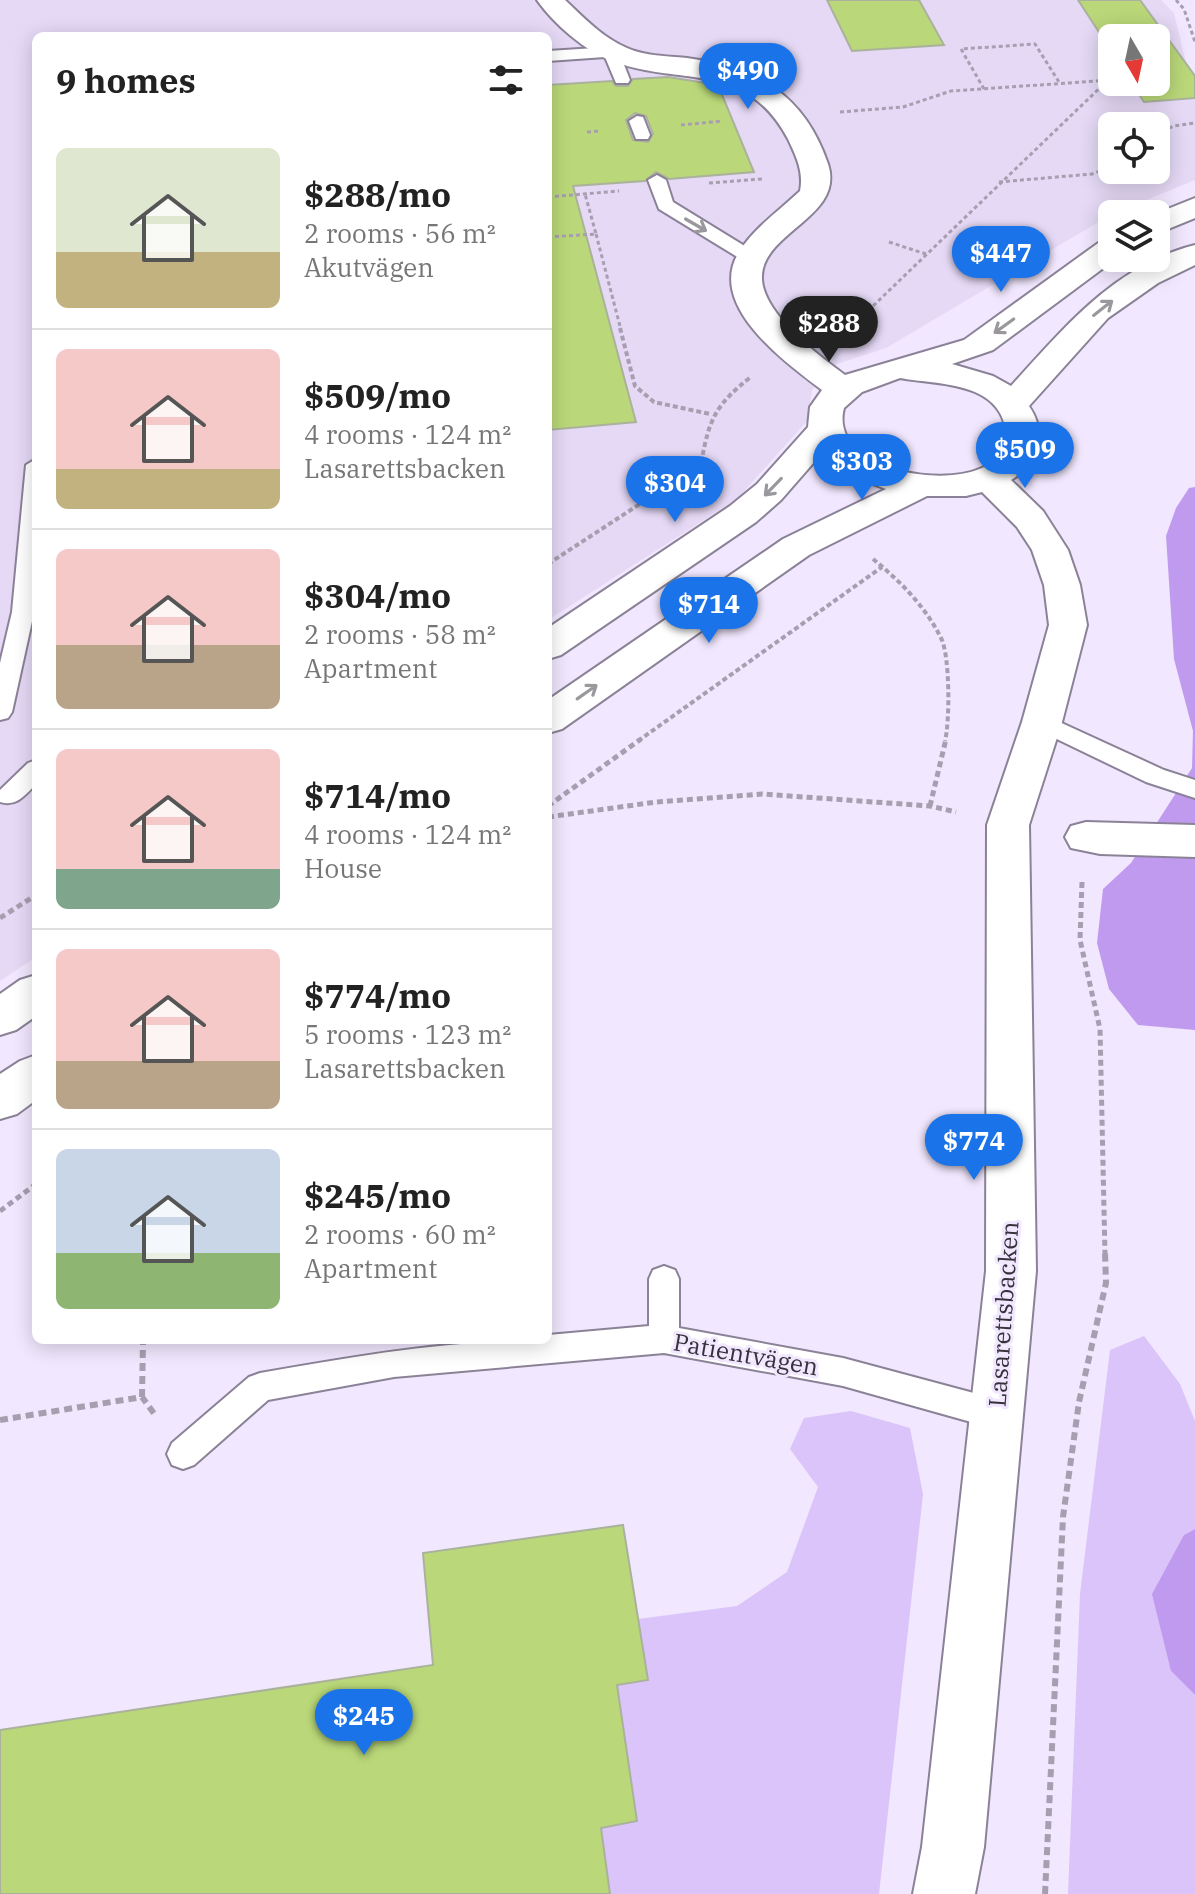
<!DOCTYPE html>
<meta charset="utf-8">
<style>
body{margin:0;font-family:"IBM Plex Serif",serif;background:#f2f2f2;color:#222;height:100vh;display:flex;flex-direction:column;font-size:30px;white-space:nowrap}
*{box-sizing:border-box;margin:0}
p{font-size:26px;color:#767676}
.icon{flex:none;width:44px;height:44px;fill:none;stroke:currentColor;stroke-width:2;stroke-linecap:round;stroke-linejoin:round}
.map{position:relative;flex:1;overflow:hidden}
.side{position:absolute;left:32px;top:32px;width:520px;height:1312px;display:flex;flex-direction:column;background:#fff;border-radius:12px;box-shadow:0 4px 20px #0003}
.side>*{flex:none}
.needle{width:52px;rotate:171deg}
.controls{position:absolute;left:1098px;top:24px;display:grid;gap:16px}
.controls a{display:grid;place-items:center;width:72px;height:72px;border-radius:12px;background:#fff;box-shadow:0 4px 20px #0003;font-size:40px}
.price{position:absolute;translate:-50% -68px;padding:0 18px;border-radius:28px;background:#1a73e8;color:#fff;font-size:26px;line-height:52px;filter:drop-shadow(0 2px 4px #0008)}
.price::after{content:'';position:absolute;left:50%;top:48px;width:24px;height:18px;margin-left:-12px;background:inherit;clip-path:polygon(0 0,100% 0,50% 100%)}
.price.current{background:#222;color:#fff}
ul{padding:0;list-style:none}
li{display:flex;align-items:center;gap:24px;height:200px;padding:0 24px}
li+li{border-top:2px solid #e0e0e0}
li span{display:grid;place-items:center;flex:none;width:224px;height:160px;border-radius:12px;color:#555}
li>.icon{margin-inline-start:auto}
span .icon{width:96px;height:96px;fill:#fffc;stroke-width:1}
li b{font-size:34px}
h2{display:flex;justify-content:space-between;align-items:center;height:96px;padding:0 24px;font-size:34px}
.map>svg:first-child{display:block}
</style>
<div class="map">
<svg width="1195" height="1894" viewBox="0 0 1195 1894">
<rect width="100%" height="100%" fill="#f1e7fe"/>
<path fill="#e5d9f6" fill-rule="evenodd" d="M 0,0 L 1161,0 L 1174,13 L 1195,100 L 1195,180 L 1112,214 L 886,348 L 837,364 L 812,390 L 807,421 L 738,498 L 548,620 L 548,36 L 36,36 L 36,957 L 0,981 ZM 1112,38 L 1156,38 L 1156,82 L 1112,82 ZM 1112,126 L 1156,126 L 1156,170 L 1112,170 Z"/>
<g fill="#dbc4f9">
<path d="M 1144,1336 L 1180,1384 L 1195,1421 L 1195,1529 L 1184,1535 L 1171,1671 L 1195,1695 L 1195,1894 L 1068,1894 L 1080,1594 L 1110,1350 Z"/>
<path d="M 851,1411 L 910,1428 L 923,1494 L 879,1894 L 610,1894 L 601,1828 L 637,1821 L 617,1685 L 648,1680 L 638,1619 L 737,1606 L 787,1572 L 818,1487 L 790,1449 L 804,1418 Z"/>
</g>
<g fill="#c09aef">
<path d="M 1195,487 L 1195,1030 L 1138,1025 L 1109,989 L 1097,943 L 1103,889 L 1131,863 L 1192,768 L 1193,731 L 1174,659 L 1166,536 L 1176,508 L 1189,488 Z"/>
<path d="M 1195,1529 L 1195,1695 L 1171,1671 L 1152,1594 L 1184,1535 Z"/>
</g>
<g fill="#bad879" stroke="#aab29c" stroke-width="2" fill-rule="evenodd">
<path d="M 827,0 L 919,0 L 944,45 L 852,51 Z"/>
<path d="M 1078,0 L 1140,0 L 1195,76 L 1195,98 L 1144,102 L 1131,82 L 1156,82 L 1156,38 L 1112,38 L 1112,52 Z"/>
<path d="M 668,77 L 718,85 L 754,172 L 669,179 L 656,172 L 645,181 L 573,186 L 636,422 L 548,430 L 548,85 L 612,81 L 616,86 L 628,86 L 633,79 ZM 635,113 L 646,116 L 653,134 L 648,142 L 633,140 L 626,120 Z"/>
<path d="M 623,1525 L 648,1680 L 617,1685 L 637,1821 L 601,1828 L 610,1894 L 0,1894 L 0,1730 L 433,1665 L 423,1553 Z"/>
</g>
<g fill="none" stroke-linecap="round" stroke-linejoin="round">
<defs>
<g id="service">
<path d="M 611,47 L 619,52 L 630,80 L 628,83 L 616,83 L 605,57 L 548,61 L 548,51 Z"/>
<path d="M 637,116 L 643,117 L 650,135 L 648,139 L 636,139 L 629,121 Z"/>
<path d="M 657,175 L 666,180 L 673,202 L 756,253 L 759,257 L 756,261 L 744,261 L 659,209 L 648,180 Z"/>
<path d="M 36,459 L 34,612 L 12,712 L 8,718 L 0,720 L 0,663 L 12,612 L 26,465 Z"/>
<path d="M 1042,714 L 1164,770 L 1195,780 L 1195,798 L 1146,782 L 1034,728 L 1030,722 L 1034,716 Z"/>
<path d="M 36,760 L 36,784 C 25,795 17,807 0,802 L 0,790 L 28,763 Z"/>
<path d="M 664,1266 L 675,1270 L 679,1279 L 679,1328 L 843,1358 L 996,1399 L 1007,1404 L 1012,1414 L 1007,1424 L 996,1429 L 843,1386 L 664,1353 L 394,1377 L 268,1400 L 194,1465 L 183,1469 L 172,1465 L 167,1454 L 172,1443 L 249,1377 L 260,1373 C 356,1356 450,1340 548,1340 L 548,1335 L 649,1326 L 649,1279 L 653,1270 Z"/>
</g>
<g id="minor">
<path d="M 537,0 L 565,0 C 584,18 603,38 627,48 C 645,56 667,56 687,58 C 757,68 804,94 828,164 C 854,243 655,237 845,375 L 964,340 L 1101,241 L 1112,238 L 1112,258 L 1117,258 L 993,350 L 952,364 L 993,376 L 1011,386 C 1063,329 1115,265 1195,245 L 1195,265 L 1158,283 L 1108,318 L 1029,406 C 1048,434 1039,463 1011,480 L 1043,511 L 1068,550 L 1080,585 L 1087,625 L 1062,722 L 1029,825 L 1036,1271 L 984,1847 L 975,1894 L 913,1894 L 922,1847 L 986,1271 L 987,825 L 1022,722 L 1049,625 L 1044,585 L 1032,550 L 1017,527 L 982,492 L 966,496 L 927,496 L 809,555 L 562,729 L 548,733 L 548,700 L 783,539 L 886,489 L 854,477 L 822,453 L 781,500 L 756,522 L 561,655 L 548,659 L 548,628 L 730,506 L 757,484 L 808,427 L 810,407 L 822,390 C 785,362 706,305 739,252 C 754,228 780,210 800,191 C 804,172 796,156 788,139 C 745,59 681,87 612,61 C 585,51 554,24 537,0 ZM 900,378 C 935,385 999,380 1006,431 C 1016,502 824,484 844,408 L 862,392 Z"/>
<path d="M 1195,198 L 1195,218 L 1156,234 L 1155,214 Z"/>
<path d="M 1086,822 L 1195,825 L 1195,857 L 1100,854 L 1071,848 L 1065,837 L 1071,826 Z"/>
<path d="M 36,975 L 36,1016 L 16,1030 L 0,1035 L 0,994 L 20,980 Z"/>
<path d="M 36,1055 L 36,1100 L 17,1114 L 0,1119 L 0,1074 L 20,1061 Z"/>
</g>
</defs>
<use href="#service" stroke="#8b8297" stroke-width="4"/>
<use href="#minor" stroke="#8b8297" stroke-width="4"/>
<g stroke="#a79fb0" stroke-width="3" stroke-dasharray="4 3" stroke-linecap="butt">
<path d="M 1176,0 L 1184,9 L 1195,42"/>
<path d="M 1122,82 L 1132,83"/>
<path d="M 984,89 L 961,49 L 1035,44 L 1059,82"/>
<path d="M 840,112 L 903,107 L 951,91 L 1112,80"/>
<path d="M 681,125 L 723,121"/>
<path d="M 587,132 L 599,131"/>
<path d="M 1156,134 L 1174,126 L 1195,123"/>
<path d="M 999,182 L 1092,174 L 1112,166"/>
<path d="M 709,183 L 762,179"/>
<path d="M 548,197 L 619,191"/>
<path d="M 596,234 L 621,330"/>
<path d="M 548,237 L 596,234 L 585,194"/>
<path d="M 889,242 L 926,254"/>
<path d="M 848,330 L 1108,80"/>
</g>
<g stroke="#a79fb0" stroke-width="4" stroke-dasharray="5 3" stroke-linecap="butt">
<path d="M 620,328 L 635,386 L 654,402 L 710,414"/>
<path d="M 845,333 L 850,328"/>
<path d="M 701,464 L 719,472"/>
<path d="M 873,559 C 900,581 925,606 941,638 C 950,655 950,721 945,741"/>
<path d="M 548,564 L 701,464 C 709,419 715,405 752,376"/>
<path d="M 638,741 L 882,567"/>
</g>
<g stroke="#a79fb0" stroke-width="5" stroke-dasharray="6 4" stroke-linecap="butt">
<path d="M 548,806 L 641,739"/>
<path d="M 930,806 L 946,739"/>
<path d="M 548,817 L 656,802 L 762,794 L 930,806 L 956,812"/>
<path d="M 1082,882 L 1080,940 L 1100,1029 L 1105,1254"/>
<path d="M 0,918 L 36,895"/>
<path d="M 0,1211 L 36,1184"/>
</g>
<g stroke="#a79fb0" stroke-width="6" stroke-dasharray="8 5" stroke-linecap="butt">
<path d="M 142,1397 L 143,1340"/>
<path d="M 0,1420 L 142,1397 L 155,1415"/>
<path d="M 1045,1894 L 1063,1517 L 1079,1402 L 1106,1283 L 1105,1252"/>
</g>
<use href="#service" fill="#fff" fill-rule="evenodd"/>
<use href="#minor" fill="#fff" fill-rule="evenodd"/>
</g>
<defs><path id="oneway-shaft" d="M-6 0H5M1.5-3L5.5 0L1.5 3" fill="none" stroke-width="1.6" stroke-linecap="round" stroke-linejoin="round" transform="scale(2)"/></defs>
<g stroke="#9a989d">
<use href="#oneway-shaft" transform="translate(696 225) rotate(30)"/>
<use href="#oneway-shaft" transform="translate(1103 308) rotate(-38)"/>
<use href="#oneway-shaft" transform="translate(1004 326) rotate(144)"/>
<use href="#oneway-shaft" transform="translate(773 487) rotate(134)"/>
<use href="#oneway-shaft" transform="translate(587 692) rotate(-35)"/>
</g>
<g text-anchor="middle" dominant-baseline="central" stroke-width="6" stroke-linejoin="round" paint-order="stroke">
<g font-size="24" fill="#36323b" stroke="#f1e7fe">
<text transform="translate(1003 1314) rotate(-86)">Lasarettsbacken</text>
<text transform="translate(746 1354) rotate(10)">Patientvägen</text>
</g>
</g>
</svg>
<div class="controls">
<a><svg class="needle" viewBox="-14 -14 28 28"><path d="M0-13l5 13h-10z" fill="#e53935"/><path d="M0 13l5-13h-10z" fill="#767676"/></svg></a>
<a><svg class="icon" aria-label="locate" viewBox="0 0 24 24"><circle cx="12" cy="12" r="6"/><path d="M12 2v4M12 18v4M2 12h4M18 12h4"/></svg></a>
<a><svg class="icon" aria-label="layers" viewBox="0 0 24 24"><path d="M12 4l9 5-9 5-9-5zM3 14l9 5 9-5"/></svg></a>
</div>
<b class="price" style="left:748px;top:111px">$490</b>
<b class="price" style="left:1001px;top:294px">$447</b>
<b class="price current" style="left:829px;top:364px">$288</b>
<b class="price" style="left:1025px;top:490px">$509</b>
<b class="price" style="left:862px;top:502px">$303</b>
<b class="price" style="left:675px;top:524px">$304</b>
<b class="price" style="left:709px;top:645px">$714</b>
<b class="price" style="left:974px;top:1182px">$774</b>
<b class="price" style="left:364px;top:1757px">$245</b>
<section class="side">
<h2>9 homes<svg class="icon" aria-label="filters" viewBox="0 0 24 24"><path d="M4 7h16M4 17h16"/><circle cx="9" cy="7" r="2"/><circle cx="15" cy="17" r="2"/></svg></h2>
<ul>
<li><span style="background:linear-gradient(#dfe7d0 65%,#c2b280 0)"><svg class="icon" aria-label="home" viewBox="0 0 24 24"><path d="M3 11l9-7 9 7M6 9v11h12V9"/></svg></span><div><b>$288/mo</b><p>2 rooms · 56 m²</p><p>Akutvägen</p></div></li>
<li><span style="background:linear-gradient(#f6c9c9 75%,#c2b280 0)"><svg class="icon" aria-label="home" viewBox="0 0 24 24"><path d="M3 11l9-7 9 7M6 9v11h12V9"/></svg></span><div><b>$509/mo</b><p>4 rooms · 124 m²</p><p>Lasarettsbacken</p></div></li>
<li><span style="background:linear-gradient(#f6c9c9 60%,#b9a48a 0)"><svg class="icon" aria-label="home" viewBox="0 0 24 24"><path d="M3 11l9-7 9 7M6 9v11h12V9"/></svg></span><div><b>$304/mo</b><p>2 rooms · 58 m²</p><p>Apartment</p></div></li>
<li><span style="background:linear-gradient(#f6c9c9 75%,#7fa58c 0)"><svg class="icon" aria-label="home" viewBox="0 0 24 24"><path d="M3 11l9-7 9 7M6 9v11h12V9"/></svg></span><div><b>$714/mo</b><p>4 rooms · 124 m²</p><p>House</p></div></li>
<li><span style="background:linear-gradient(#f6c9c9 70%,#b9a48a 0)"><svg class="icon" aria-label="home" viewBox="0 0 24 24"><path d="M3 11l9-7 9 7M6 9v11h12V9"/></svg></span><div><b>$774/mo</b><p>5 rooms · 123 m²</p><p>Lasarettsbacken</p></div></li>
<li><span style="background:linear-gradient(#c9d6e8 65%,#8fb573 0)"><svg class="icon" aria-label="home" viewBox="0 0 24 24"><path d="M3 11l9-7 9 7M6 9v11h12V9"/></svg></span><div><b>$245/mo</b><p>2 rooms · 60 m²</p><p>Apartment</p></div></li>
</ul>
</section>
</div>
